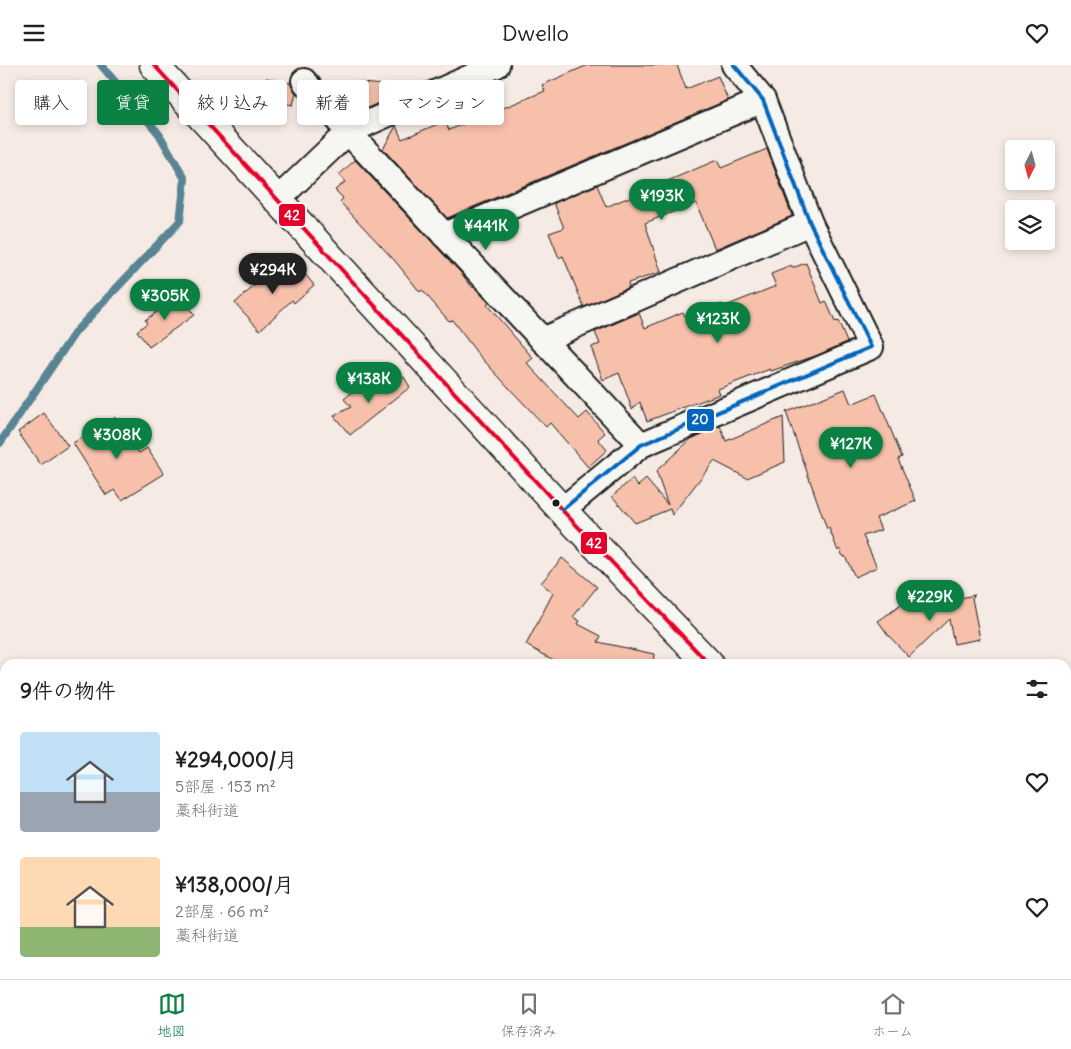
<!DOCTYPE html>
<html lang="ja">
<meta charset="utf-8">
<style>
body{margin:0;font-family:Delius,"Klee One",sans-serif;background:#f6f6f6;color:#202124;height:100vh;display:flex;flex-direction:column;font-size:19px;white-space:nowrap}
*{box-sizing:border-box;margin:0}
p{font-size:16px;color:#757577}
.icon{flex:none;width:28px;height:28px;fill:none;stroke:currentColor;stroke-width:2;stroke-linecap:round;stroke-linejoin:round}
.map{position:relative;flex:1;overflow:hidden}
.details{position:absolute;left:0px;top:594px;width:1071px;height:321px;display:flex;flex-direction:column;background:#fff;border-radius:15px 15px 0 0;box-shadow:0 2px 8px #0003}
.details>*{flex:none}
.top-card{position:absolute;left:15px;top:15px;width:500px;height:45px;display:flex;gap:10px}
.needle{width:32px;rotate:186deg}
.buttons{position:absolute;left:1005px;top:75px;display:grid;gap:10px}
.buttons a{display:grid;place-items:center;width:50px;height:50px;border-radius:5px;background:#fff;box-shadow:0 2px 8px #0003;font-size:25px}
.price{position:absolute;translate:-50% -42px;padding:0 11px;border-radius:18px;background:#0b8043;color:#fff;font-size:16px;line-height:32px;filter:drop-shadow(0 1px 2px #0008)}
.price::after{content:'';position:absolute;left:50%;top:30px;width:15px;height:11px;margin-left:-8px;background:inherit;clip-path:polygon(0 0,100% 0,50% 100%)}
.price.current{background:#222;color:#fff}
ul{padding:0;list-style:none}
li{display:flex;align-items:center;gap:15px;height:125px;padding:0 20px}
li span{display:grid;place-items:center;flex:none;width:140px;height:100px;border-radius:5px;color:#555}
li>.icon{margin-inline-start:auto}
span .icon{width:60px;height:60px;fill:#fffc;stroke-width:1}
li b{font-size:21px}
h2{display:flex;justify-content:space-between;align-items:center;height:60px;padding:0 20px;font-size:21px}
.pill{padding:0 18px;border-radius:5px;background:#fff;box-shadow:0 2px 8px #0003;font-size:18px;line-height:45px}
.pill.current{background:#0b8043;color:#fff}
header{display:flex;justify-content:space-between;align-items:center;height:65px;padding:0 20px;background:#fff;font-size:22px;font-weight:600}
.dock{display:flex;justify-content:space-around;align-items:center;height:70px;border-top:1px solid #e0e0e0;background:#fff;font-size:14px;color:#757577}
.dock a{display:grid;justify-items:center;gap:2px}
.dock .current{color:#0b8043}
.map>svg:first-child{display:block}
</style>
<header><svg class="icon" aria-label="menu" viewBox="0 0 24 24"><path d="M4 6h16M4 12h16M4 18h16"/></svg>Dwello<svg class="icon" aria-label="heart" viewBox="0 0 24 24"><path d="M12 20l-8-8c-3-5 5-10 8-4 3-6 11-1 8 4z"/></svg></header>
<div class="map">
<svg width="1071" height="914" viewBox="0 0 1071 914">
<rect width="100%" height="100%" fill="#f6ebe4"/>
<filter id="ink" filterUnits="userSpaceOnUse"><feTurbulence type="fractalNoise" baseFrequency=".02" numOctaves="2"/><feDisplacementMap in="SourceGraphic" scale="10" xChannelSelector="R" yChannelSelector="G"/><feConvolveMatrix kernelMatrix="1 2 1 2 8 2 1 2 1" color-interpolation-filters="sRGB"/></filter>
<g filter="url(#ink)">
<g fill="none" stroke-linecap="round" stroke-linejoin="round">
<path stroke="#598493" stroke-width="8" d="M 0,378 L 76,266 L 180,156 L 185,114 L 159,69 L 101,0"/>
</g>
<g fill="#f7c0ab" stroke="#1c1c1c">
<path d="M 588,0 L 677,0 L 686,24 L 718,11 L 728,35 L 447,153 L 383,84 L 396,61 L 402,74 L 445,56 L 449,65 L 545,26 L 542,20 Z"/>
<path d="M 266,13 L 290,18 L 296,28 L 293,40 L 262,34 Z"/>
<path d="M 353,17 L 412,23 L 363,45 L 351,44 Z"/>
<path d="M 767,84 L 792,151 L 715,184 L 696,138 L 645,158 L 661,207 L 628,218 L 629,222 L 584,242 L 563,191 L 559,193 L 549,168 L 564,163 L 554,138 L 597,120 L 606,142 L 717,95 L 721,103 Z"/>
<path d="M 355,95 L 461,208 L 473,223 L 474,222 L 489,238 L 487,240 L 533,293 L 527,298 L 579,354 L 587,347 L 605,368 L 598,374 L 607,385 L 588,402 L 550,358 L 546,362 L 510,324 L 478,289 L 452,255 L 449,256 L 422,225 L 420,227 L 395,196 L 340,137 L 343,133 L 335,125 L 345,117 L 339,110 Z"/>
<path d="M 806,198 L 822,238 L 826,236 L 835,257 L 838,256 L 847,277 L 818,290 L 771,306 L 770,304 L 718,324 L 720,329 L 647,356 L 640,337 L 632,344 L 619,308 L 603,315 L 591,282 L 600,279 L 595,267 L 639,248 L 645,263 L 683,247 L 685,251 L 715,239 L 716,241 L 722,239 L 723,242 L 776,221 L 771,209 L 791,201 L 792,203 Z"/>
<path d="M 278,200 L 289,211 L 299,202 L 314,220 L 294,238 L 292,235 L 260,265 L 235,238 Z"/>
<path d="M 180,230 L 194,250 L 149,282 L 137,266 L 147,258 L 145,255 Z"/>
<path d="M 404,312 L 410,322 L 350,370 L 334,351 L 351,342 L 344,334 L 362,319 L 378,323 L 380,325 Z"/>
<path d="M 845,324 L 851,339 L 876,329 L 902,392 L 898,394 L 916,436 L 876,453 L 881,465 L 863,471 L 877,502 L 855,512 L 845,491 L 843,492 L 840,484 L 838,486 L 829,463 L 827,464 L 786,347 Z"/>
<path d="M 44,348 L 68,381 L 41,400 L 18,367 Z"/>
<path d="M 115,352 L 139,388 L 147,383 L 164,409 L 122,435 L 115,425 L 106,430 L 73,378 Z"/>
<path d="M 783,352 L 785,397 L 747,413 L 714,396 L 672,450 L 670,444 L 635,458 L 612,431 L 632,414 L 638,421 L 646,414 L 668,440 L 656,406 L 691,374 L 720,361 L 726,376 Z"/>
<path d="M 562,493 L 597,522 L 573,552 L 580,556 L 578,559 L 601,571 L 598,577 L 654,589 L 653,599 L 561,599 L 526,580 L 553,528 L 541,518 Z"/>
<path d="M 927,522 L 923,540 L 975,530 L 972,533 L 980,574 L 954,579 L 949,554 L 909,592 L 889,571 L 878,556 Z"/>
</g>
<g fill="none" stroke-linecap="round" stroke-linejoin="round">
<defs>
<g id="street">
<path d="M 304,16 L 348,67 L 641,380"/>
<path d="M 278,134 L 348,67 L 497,0"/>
<path d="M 444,170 L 763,35"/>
<path d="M 542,275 L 810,158"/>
<path d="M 562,445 L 641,380 L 871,282 L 810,158 L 763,35 L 734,0"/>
</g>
<g id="highway">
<path d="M 154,0 L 562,445 L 709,599"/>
<path d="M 1039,910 L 1044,914"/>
</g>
</defs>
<use href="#street" stroke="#1c1c1c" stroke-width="28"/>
<use href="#highway" stroke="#1c1c1c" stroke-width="31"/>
<use href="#street" stroke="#f6f6f2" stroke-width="24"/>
<use href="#highway" stroke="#f6f6f2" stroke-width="28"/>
<defs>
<path id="bus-1" d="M 154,0 L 562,445 L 709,599"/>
<path id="bus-2" d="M 562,445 L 641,380 L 871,282 L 810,158 L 763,35 L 734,0"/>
</defs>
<use href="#bus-1" stroke="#f6f6f2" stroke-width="8"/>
<use href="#bus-2" stroke="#f6f6f2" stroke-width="8"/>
<use href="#bus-1" stroke="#e4002b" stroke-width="4"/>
<use href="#bus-2" stroke="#0065bd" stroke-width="4"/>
</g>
</g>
<circle fill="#1c1c1c" stroke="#f6f6f2" stroke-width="2" cx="556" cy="438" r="4.5"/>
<g stroke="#f6f6f2" stroke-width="2">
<rect x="278" y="138" width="28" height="24" rx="5" fill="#e4002b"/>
<rect x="686" y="343" width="29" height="24" rx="5" fill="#0065bd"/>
<rect x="580" y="466" width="28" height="24" rx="5" fill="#e4002b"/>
</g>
<g font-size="14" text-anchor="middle" font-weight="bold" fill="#fff">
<text x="292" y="155">42</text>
<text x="700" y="359">20</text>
<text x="594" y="483">42</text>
</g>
</svg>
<div class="buttons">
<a><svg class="needle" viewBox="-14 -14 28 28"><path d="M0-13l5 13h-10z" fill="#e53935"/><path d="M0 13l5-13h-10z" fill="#757577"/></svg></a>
<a><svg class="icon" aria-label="layers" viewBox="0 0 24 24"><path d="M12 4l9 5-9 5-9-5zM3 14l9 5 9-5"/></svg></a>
</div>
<b class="price" style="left:662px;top:156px">¥193K</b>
<b class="price" style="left:486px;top:186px">¥441K</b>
<b class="price current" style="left:273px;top:230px">¥294K</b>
<b class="price" style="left:165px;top:256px">¥305K</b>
<b class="price" style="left:718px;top:279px">¥123K</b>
<b class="price" style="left:369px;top:339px">¥138K</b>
<b class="price" style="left:117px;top:395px">¥308K</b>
<b class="price" style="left:851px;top:404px">¥127K</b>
<b class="price" style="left:930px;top:557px">¥229K</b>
<div class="top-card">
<a class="pill">購入</a>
<a class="pill current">賃貸</a>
<a class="pill">絞り込み</a>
<a class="pill">新着</a>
<a class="pill">マンション</a>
</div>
<section class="details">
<h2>9件の物件<svg class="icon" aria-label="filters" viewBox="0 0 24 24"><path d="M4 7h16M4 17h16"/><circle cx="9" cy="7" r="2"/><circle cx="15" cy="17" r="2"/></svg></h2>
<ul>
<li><span style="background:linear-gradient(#bfe0f5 60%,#9aa5b1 0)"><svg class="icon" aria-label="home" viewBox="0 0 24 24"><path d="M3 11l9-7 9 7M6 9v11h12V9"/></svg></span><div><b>¥294,000/月</b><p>5部屋 · 153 m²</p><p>藁科街道</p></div><svg class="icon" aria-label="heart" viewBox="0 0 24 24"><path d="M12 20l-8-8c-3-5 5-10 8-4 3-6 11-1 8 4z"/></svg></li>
<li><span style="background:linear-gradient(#ffd9b3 70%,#8fb573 0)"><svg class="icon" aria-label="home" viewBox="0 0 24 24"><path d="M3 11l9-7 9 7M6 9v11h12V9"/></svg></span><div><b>¥138,000/月</b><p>2部屋 · 66 m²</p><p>藁科街道</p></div><svg class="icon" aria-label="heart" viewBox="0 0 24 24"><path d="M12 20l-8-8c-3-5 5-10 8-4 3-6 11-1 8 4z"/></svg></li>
</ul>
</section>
</div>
<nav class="dock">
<a class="current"><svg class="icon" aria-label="map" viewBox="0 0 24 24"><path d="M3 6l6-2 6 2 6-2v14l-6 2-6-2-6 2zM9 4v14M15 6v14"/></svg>地図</a>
<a><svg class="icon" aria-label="saved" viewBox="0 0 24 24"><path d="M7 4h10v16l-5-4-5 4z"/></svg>保存済み</a>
<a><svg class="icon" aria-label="home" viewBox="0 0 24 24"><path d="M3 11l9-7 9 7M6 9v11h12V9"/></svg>ホーム</a>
</nav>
